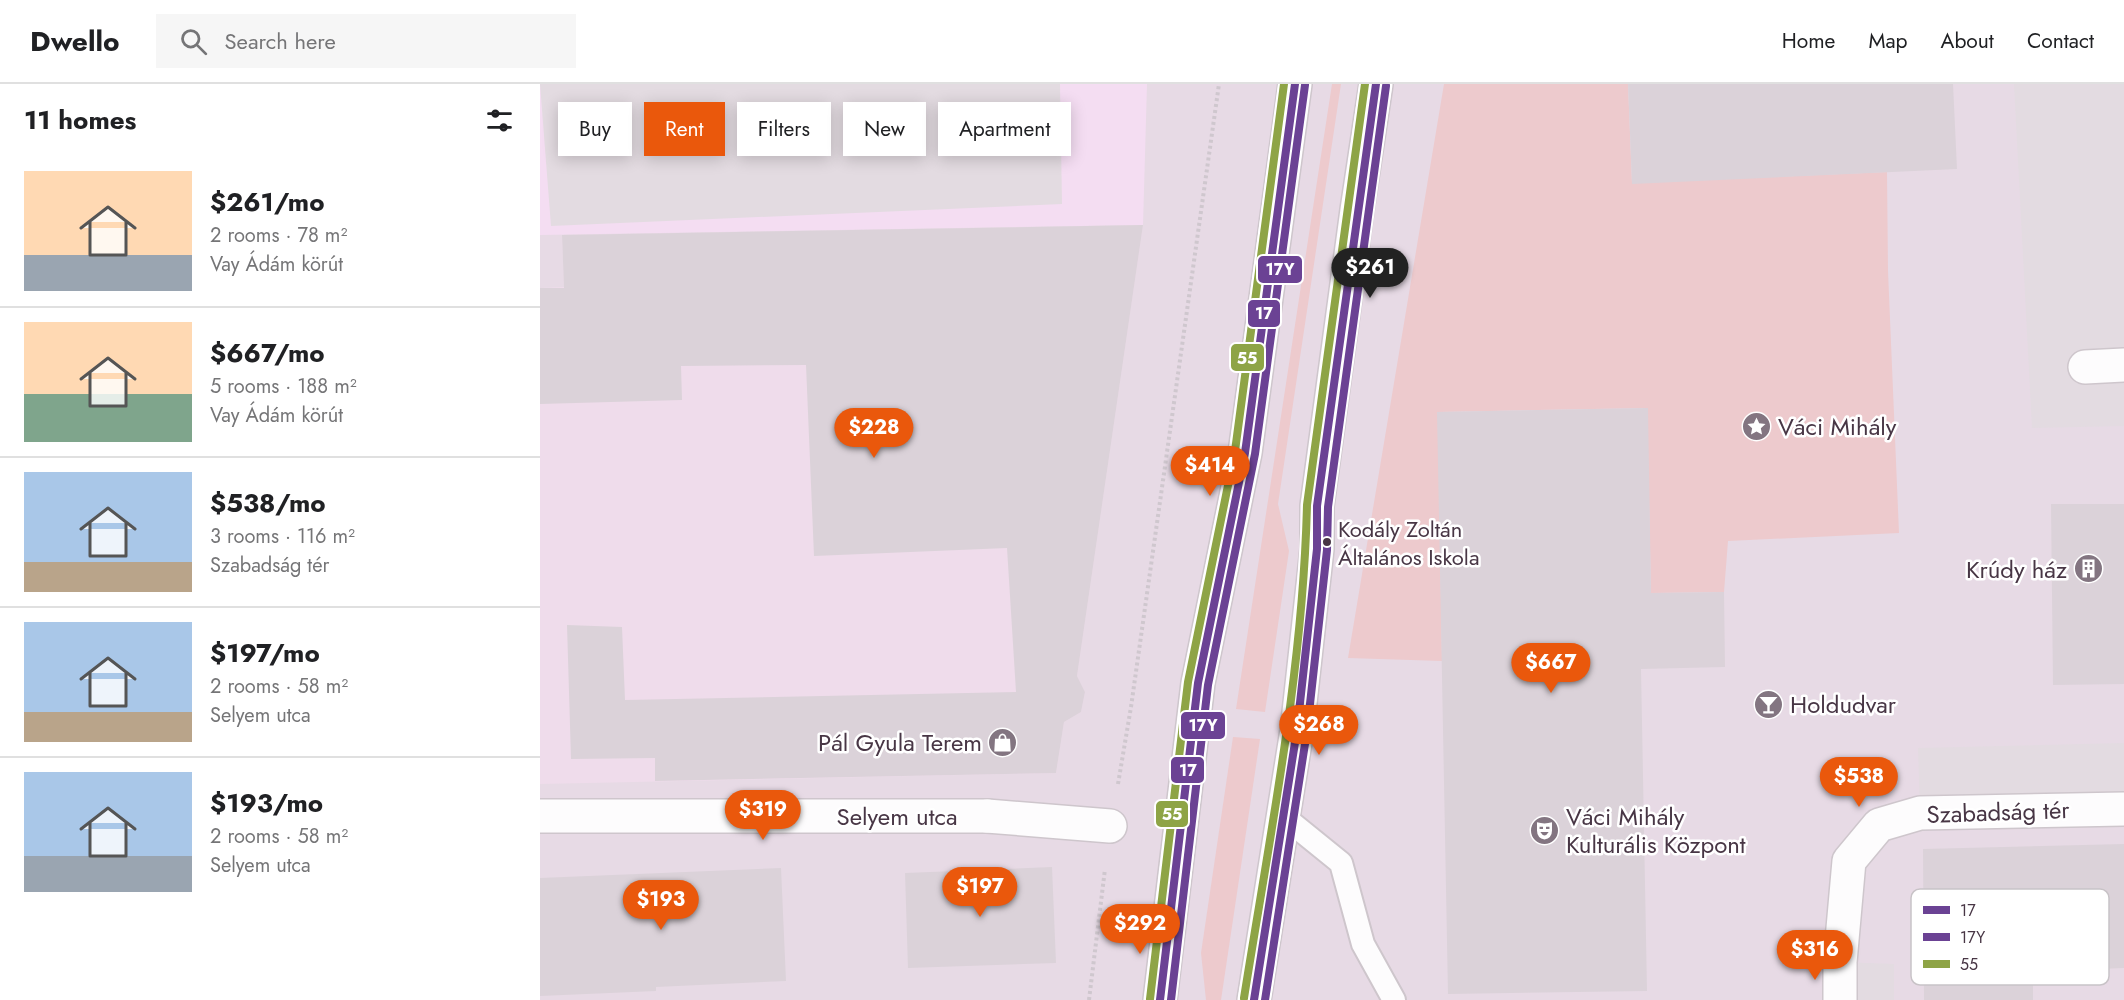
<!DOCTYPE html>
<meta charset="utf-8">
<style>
body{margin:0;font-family:Jost,sans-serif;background:#f6f6f6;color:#202124;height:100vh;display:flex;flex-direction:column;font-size:22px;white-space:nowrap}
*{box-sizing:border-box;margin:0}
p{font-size:20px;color:#757577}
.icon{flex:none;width:33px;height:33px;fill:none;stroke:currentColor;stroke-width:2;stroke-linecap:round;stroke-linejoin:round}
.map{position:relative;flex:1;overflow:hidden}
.side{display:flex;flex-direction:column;background:#fff;width:540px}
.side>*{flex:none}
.banner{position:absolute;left:18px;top:18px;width:570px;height:54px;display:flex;gap:12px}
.price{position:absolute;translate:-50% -51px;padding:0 14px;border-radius:21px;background:#ea580c;color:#fff;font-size:20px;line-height:39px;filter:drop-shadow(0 2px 3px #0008)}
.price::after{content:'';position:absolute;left:50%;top:36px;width:18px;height:14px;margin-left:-9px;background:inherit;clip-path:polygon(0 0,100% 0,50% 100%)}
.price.on{background:#222;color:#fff}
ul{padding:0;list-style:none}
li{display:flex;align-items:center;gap:18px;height:150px;padding:0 24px}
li+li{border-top:2px solid #e0e0e0}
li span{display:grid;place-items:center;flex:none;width:168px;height:120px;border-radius:0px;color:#555}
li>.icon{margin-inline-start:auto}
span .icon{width:72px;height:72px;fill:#fffc;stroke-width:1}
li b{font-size:26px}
h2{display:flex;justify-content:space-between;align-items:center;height:72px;padding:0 24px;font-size:26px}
.chip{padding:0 21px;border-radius:0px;background:#fff;box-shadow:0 3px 15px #0003;font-size:21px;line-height:54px}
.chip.on{background:#ea580c;color:#fff}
header{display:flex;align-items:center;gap:36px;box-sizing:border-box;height:84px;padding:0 30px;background:#fff;border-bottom:2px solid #e0e0e0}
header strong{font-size:28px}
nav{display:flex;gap:33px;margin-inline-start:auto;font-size:21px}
.search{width:420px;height:54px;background:#f6f6f6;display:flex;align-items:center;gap:15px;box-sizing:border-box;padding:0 21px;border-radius:0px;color:#757577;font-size:22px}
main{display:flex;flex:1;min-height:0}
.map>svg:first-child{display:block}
</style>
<header>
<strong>Dwello</strong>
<div class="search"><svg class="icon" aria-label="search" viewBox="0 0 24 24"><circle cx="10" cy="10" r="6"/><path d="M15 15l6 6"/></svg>Search here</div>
<nav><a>Home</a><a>Map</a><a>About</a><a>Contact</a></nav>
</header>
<main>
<section class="side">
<h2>11 homes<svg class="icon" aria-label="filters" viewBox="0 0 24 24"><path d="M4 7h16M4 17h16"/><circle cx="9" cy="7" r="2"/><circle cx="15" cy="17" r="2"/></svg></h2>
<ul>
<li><span style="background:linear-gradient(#ffd9b3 70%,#9aa5b1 0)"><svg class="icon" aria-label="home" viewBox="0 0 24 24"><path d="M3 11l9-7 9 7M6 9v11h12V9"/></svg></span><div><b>$261/mo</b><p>2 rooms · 78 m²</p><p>Vay Ádám körút</p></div></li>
<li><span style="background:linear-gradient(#ffd9b3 60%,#7fa58c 0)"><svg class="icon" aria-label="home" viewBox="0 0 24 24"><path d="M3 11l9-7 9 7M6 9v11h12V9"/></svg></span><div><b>$667/mo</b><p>5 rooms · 188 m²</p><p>Vay Ádám körút</p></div></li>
<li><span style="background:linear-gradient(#a9c7e8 75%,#b9a48a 0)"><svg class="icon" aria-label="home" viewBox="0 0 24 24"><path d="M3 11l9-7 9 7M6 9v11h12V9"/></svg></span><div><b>$538/mo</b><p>3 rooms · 116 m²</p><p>Szabadság tér</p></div></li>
<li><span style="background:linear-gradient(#a9c7e8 75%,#b9a48a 0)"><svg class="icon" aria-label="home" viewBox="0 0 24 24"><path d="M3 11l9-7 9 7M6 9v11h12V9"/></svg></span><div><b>$197/mo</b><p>2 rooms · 58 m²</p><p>Selyem utca</p></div></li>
<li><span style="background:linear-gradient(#a9c7e8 70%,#9aa5b1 0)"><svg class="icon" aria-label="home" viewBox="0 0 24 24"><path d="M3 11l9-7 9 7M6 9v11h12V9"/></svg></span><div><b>$193/mo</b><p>2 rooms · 58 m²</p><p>Selyem utca</p></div></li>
</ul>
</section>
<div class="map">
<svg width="1584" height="916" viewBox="0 0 1584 916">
<rect width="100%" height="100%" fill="#f1eaf0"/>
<rect fill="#e7dae5" x="0" y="0" width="1584" height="916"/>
<path fill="#f4ddf2" d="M 0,0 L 607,0 L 603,141 L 0,151 Z"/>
<path fill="#efdceb" d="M 603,141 L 537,592 L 545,608 L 541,628 L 524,638 L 516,689 L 0,700 L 0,204 L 24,203 L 22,151 Z"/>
<g fill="#edcacd">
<path d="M 792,0 L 801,0 L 738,420 L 749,467 L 725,628 L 696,625 Z"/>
<path d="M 904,0 L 1088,0 L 1092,99 L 1347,88 L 1348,187 L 1359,449 L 1188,457 L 1184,508 L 1111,509 L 1107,324 L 898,328 L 902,577 L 808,574 Z"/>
<path d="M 693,653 L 720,655 L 681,916 L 666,916 L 661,869 Z"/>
</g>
<g fill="#e3dbe1">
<path d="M 0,0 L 520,0 L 522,120 L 11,142 Z"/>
<path d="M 1474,0 L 1584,0 L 1584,342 L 1492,344 Z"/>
<path d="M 1584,659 L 1584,725 L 1380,729 L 1378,664 Z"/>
<path d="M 1300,878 L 1354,880 L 1354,916 L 1300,916 Z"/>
</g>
<g fill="#dbd2d9">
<path d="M 1088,0 L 1413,0 L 1417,85 L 1092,100 Z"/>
<path d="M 603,141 L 537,592 L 545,608 L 541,628 L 524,638 L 516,689 L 115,697 L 115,674 L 31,675 L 27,541 L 82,543 L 85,616 L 476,608 L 467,464 L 274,472 L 266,281 L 141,282 L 142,316 L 0,320 L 0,204 L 24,204 L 22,151 Z"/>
<path d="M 1108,324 L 1111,509 L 1184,508 L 1185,583 L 1101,585 L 1107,907 L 908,910 L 897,328 Z"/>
<path d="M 1511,420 L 1584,420 L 1584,600 L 1513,601 Z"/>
<path d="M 1584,760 L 1584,884 L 1506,887 L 1506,900 L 1493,900 L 1493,916 L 1384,916 L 1383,765 Z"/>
<path d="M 512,783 L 516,879 L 368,884 L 365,789 Z"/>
<path d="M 241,784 L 246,897 L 116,903 L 116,907 L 0,912 L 0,794 Z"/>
</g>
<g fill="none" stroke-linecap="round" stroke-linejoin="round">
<defs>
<path id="service" d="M 743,732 L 801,779 L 823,860 L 854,916"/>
<path id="pedestrian" d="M 447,732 L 570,742"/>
<g id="minor">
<path d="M 1545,283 L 1584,281"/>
<path d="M 0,732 L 447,732"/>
<path d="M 1300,916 L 1300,878 L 1309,777 L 1339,741 L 1380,729 L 1584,725"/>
</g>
<g id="tertiary">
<path d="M 620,916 L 658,599 L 705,369 L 755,0"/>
<path d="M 714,916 L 757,646 L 777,465 L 777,422 L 817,126 L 836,0"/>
</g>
</defs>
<use href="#service" stroke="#cec6cc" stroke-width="26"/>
<use href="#pedestrian" stroke="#cec6cc" stroke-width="36"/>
<use href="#minor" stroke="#cec6cc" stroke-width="36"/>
<use href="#tertiary" stroke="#cec6cc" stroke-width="36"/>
<g stroke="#cfc7ce" stroke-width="4" stroke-dasharray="3 3" stroke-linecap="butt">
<path d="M 578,700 L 591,623 L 679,0"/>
<path d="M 549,916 L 565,785"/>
</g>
<use href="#service" stroke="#fdfcfd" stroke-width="22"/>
<use href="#pedestrian" stroke="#fdfcfd" stroke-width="33"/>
<use href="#minor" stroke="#fdfcfd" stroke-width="33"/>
<use href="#tertiary" stroke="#fdfcfd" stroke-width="33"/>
<defs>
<g id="bus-1">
<path d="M 620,916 L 658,599 L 705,369 L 755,0"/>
<path d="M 714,916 L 757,646 L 777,465 L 777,422 L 836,0"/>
</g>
<g id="bus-2">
<path d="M 631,916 L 668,601 L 715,370 L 765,1"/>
<path d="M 725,916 L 767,647 L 787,466 L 788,423 L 846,2"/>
</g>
<g id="bus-3">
<path d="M 704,914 C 730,751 763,586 767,421 L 825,0"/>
<path d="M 610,915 L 648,598 L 695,367 L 744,0"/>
</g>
</defs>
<use href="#bus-1" stroke="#fff" stroke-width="12"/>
<use href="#bus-2" stroke="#fff" stroke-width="12"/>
<use href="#bus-3" stroke="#fff" stroke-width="12"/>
<use href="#bus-1" stroke="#6b4294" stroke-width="8"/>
<use href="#bus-2" stroke="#6b4294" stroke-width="8"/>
<use href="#bus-3" stroke="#8ea446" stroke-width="8"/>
</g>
<defs>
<symbol id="sight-disc" viewBox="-11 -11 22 22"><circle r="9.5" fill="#837581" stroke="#fff"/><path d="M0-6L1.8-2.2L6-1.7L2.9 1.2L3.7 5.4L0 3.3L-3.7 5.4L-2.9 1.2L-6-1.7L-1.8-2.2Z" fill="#fff"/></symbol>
<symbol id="building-disc" viewBox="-11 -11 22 22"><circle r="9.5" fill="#837581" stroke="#fff"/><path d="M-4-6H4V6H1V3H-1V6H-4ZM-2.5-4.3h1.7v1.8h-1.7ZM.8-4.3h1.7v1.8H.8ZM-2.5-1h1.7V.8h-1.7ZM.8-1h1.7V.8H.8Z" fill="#fff"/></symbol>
<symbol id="bar-disc" viewBox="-11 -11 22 22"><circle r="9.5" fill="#837581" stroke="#fff"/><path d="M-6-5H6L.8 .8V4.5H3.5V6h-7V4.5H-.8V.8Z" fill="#fff"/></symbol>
<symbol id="shop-disc" viewBox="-11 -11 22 22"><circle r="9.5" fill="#837581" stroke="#fff"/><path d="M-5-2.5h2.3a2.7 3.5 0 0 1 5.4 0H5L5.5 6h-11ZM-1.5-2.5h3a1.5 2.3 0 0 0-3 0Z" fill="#fff"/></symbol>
<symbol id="theatre-disc" viewBox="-11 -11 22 22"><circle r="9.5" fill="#837581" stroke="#fff"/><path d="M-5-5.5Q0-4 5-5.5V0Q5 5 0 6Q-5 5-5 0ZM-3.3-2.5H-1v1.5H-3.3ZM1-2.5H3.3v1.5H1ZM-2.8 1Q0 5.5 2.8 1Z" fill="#fff"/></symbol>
</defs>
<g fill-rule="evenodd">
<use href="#sight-disc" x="1200" y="326" width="33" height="33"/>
<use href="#building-disc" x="1532" y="468" width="33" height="33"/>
<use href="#bar-disc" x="1212" y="604" width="33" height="33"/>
<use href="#shop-disc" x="446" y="642" width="33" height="33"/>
<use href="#theatre-disc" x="988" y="730" width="33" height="33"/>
</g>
<circle fill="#483645" stroke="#fff" stroke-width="2" cx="787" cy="458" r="5"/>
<g text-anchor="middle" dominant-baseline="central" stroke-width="5" stroke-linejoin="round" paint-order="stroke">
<g font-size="22" fill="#483645" stroke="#fff" text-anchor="start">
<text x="798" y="445">Kodály Zoltán<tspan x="798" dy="28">Általános Iskola</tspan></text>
</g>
<g font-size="24" fill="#483645" stroke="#fff" text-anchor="start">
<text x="1238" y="342">Váci Mihály</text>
<text x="1527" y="485" text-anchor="end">Krúdy ház</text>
<text x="1250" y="620">Holdudvar</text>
<text x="442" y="658" text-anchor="end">Pál Gyula Terem</text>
<text x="1026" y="732">Váci Mihály<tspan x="1026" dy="28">Kulturális Központ</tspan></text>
</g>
<g font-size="24" fill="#483645" stroke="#fff">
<text transform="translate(1458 728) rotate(-2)">Szabadság tér</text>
<text x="357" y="732">Selyem utca</text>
</g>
</g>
<rect x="1371" y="805" width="198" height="96" rx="9" fill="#fff" stroke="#c8c3c7" stroke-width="1.5"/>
<rect x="1383" y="822" width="27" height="8" fill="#6b4294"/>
<rect x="1383" y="849" width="27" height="8" fill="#6b4294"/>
<rect x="1383" y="876" width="27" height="8" fill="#8ea446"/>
<g font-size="16" fill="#483645">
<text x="1420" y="832">17</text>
<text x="1420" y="859">17Y</text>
<text x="1420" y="886">55</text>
</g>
<g stroke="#fff" stroke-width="2">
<rect x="717" y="171" width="46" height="29" rx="6" fill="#6b4294"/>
<rect x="707" y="215" width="34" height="29" rx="6" fill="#6b4294"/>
<rect x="690" y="259" width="35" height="29" rx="6" fill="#8ea446"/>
<rect x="640" y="627" width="46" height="29" rx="6" fill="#6b4294"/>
<rect x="630" y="672" width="35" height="28" rx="6" fill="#6b4294"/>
<rect x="615" y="716" width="34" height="28" rx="6" fill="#8ea446"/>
</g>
<g font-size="16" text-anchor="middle" font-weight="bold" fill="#fff">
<text x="740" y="191">17Y</text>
<text x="724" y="235">17</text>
<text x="707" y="280">55</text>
<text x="663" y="647">17Y</text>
<text x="648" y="692">17</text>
<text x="632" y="736">55</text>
</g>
</svg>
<b class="price on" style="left:830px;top:215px">$261</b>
<b class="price" style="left:334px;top:375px">$228</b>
<b class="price" style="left:670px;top:413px">$414</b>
<b class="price" style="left:1011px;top:610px">$667</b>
<b class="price" style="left:779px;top:672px">$268</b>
<b class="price" style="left:1319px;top:724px">$538</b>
<b class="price" style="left:223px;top:757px">$319</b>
<b class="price" style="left:440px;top:834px">$197</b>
<b class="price" style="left:121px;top:847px">$193</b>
<b class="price" style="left:600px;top:871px">$292</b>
<b class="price" style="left:1275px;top:897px">$316</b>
<div class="banner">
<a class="chip">Buy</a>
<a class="chip on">Rent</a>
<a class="chip">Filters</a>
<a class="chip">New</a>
<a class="chip">Apartment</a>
</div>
</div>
</main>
